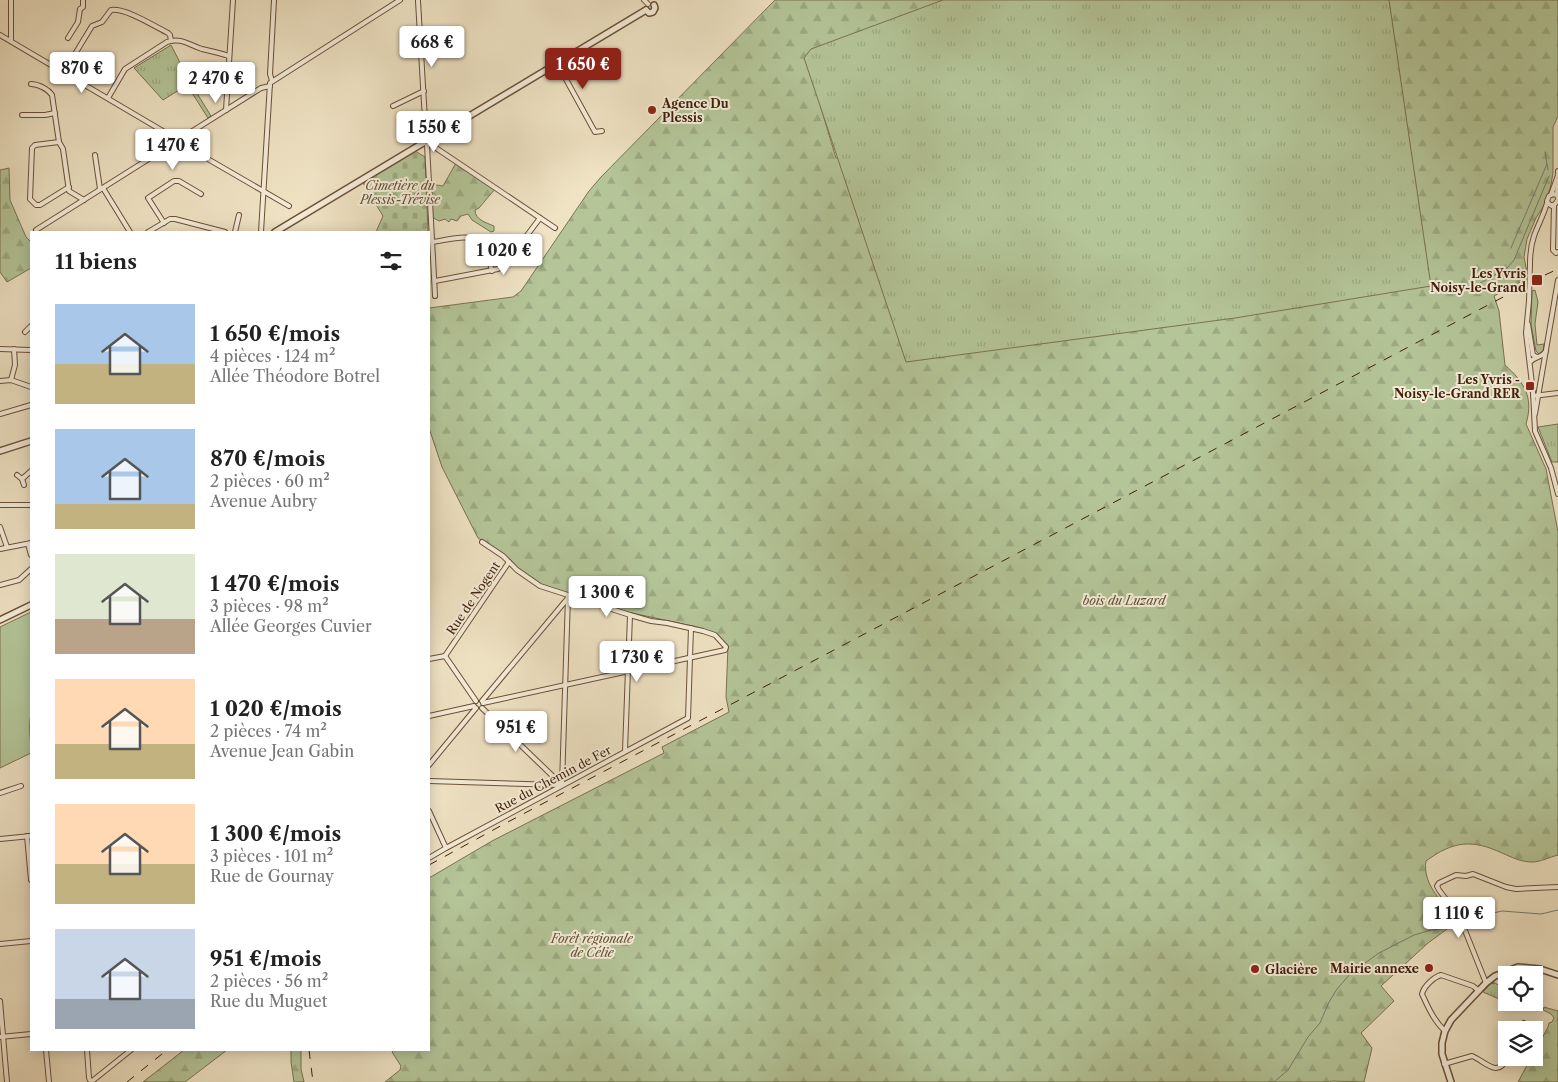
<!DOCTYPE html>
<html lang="fr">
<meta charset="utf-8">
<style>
body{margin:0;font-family:"Libre Caslon Text",serif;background:#f2f2f2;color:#222;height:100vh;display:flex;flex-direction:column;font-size:19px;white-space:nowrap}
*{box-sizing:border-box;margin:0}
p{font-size:16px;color:#767676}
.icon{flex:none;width:28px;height:28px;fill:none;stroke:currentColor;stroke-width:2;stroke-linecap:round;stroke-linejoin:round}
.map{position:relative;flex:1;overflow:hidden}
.panel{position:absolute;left:30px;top:231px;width:400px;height:820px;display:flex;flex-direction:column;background:#fff;border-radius:0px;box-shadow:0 2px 12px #0003}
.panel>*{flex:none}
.controls{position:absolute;left:1498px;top:966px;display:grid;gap:10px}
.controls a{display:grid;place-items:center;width:45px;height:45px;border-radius:0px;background:#fff;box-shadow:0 2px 12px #0003;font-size:25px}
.price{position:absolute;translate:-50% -42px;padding:0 11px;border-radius:5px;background:#fff;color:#222;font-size:16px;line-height:32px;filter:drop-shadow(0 1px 2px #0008)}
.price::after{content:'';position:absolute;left:50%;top:30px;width:15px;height:11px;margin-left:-8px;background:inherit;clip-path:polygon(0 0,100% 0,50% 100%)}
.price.on{background:#8f2418;color:#fff}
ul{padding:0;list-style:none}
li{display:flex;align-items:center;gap:15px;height:125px;padding:0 25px}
li span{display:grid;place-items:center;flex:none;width:140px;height:100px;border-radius:0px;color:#555}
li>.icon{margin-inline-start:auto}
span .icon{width:60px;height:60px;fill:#fffc;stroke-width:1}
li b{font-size:21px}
h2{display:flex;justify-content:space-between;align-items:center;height:60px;padding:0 25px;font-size:21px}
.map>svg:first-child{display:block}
</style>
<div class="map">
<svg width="1558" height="1082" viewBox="0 0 1558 1082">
<defs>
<pattern id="forest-firs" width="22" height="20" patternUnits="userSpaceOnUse" patternTransform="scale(1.25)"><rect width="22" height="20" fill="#b4c598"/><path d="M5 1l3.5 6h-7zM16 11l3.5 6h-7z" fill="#9ca982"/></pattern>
<pattern id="cemetery-stones" width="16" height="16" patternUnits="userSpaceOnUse" patternTransform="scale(1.25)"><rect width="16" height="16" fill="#b4c598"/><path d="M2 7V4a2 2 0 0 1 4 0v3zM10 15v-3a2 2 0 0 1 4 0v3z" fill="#9ca982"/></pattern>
<pattern id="park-tufts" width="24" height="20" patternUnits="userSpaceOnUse" patternTransform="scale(1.25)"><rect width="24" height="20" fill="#b4c598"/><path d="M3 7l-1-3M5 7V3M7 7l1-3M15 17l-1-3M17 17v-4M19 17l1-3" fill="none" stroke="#9ca982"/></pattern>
</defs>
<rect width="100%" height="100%" fill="#efe3c4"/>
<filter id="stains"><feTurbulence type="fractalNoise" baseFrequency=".004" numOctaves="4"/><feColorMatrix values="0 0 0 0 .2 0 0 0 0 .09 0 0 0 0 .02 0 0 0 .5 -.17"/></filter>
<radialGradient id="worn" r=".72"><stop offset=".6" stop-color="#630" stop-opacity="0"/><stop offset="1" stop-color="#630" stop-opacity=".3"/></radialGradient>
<g fill="#b4c598" stroke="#7a7251">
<path d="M 1535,290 L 1538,302 L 1535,324 L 1537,345 L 1544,344 L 1543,351 L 1539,354 L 1536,351 L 1531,325 L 1532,291 Z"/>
<path d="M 31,612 L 31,715 C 28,727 31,739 31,753 L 0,768 L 0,627 Z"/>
</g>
<g fill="url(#forest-firs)" stroke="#7a7251">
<path d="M 775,0 L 963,0 L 806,58 L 836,158 L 871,153 L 1255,0 L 1558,0 L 1558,116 L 1553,127 L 1553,172 L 1551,185 L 1545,204 L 1536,218 L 1527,239 L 1524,257 L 1528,278 L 1494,296 L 1499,311 L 1505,365 C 1524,382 1534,397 1526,424 L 1546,469 L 1558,532 L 1558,855 C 1550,857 1540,862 1532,862 C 1521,862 1511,857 1502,853 C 1472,839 1453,841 1426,861 C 1422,885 1444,904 1458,921 L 1428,943 L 1381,986 L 1394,1001 L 1361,1033 L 1372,1048 L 1364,1082 L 1332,1081 L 1329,1082 L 385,1082 L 400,1070 L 401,1066 L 392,1052 L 394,1050 L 429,1050 L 429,878 L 492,841 L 664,753 L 662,747 L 729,712 L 726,697 L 728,646 L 715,634 L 697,627 L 618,610 L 540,584 L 516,567 L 505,555 L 478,538 L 442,467 L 429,428 L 429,308 L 513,297 L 521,291 L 589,191 L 601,177 Z"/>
<path d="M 456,163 L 495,189 L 479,208 L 475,210 C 475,220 487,223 494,226 L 494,231 L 491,232 L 472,220 L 468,214 L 461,216 L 457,221 L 451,219 L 449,222 L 445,219 L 439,221 L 432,217 L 430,184 L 443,186 Z"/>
<path d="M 9,168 L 10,200 L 26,237 L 31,242 L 31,268 L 7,282 L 0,272 L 0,170 Z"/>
<path d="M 1544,1007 L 1558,1011 L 1558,1082 L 1518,1082 L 1531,1058 L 1534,1058 L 1534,1053 L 1548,1027 L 1549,1023 L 1552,1022 L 1554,1018 L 1551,1014 L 1543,1010 Z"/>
<path d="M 184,1050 L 227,1050 L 185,1082 L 143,1082 Z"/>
<path d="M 291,1050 L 301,1050 L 301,1069 L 304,1082 L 294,1082 L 291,1062 Z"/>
</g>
<path fill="url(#cemetery-stones)" stroke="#7a7251" d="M 415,151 L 425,157 L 428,232 L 376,232 L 383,216 L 363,183 Z"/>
<g fill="url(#park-tufts)" stroke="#7a7251">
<path d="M 943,0 L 1389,0 L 1431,286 L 1235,318 L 906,362 L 804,58 L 811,49 Z"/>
<path d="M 171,45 L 190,82 L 211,116 L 208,118 L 187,85 L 163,100 L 134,68 Z"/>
<path d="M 1558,424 L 1558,462 L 1552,462 L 1538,427 Z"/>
<path d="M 1493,982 L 1506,989 L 1506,1002 L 1483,992 L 1491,983 L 1494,984 Z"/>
</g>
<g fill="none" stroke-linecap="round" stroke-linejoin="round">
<g stroke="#767e70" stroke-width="1">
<path d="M 1545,152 L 1548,170"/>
<path d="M 1511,248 L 1547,164"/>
<path d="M 1468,290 L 1507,268 L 1514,260 L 1549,176"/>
<path d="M 1464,922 L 1475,917 L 1502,911 L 1541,914 L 1558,910"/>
<path d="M 1274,1082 L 1288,1070 L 1308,1037 L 1320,1023 L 1329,1002 L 1337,989 L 1351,973 L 1379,953 L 1414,935 L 1431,930 L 1450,928 L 1460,924"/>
</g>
<defs>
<g id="minor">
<path d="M 644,0 L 648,4"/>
<path d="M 418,1 L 426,137"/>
<path d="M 0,35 L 173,137"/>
<path d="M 68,38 L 78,22 L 80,9 L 83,7 L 83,0"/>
<path d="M 11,41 L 11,0"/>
<path d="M 557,63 L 595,132 L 602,131"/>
<path d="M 64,72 L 92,26 L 102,22 L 111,10 C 126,8 154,26 168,33 L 170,35 L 171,41"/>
<path d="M 272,81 L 270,74 L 274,0"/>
<path d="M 31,84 C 38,84 48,89 52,95 L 59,142 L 63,149 L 69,191 L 84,200"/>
<path d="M 108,98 L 125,69 L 167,42 C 181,37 189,45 202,49 C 211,51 220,53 229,56"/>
<path d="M 393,106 L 424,91"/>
<path d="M 226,110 L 233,0"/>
<path d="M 22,115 L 45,115 L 55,113"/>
<circle cx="178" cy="140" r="5.5"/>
<path d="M 183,137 L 261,88 L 270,86"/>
<path d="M 59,142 L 35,145 L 32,148 L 30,199 L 36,205 L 40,205 L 69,187"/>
<path d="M 182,144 L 289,206"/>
<path d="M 430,144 L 555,228"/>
<path d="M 427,145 L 435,296"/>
<path d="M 95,155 L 100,189"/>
<path d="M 103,188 L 130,232"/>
<path d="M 1551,195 L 1557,178"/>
<path d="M 1557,195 L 1558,171"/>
<path d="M 1558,198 L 1557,195 L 1553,194 L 1549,196 L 1547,201 L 1549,204 L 1552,206 L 1555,204 L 1558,200"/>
<path d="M 1554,205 L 1553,250 L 1556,253 L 1558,252"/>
<path d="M 164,223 L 148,198 L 174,181 L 179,181 L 201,194"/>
<path d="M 36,230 L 174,143"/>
<path d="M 148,232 L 170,219 L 175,219 L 225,232"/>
<path d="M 235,232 L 239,215"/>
<path d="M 261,232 L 270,83 L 400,0"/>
<path d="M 432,242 C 450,240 477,229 487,251 C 489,257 490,264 492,271"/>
<path d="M 1530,264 C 1530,255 1531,245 1534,236 C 1538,225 1544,214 1547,203"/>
<path d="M 435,281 L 498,269 L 510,258 L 540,218"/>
<path d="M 1529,301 L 1526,333 L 1533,392 L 1535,431 L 1551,468 L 1558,494"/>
<path d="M 1528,324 L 1533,355 L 1537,357"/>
<path d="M 25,332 L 31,326"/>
<path d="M 0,349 L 31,350"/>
<path d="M 1530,362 C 1535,356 1542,358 1546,351"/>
<path d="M 11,380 L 15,365 L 14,349"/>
<path d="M 0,381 L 11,380 L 31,387"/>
<path d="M 1533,396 L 1558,393"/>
<path d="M 0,414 L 31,405"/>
<path d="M 1535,414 L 1558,280"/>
<path d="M 17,475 L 22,479 L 24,485"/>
<path d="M 22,479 L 31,471"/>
<path d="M 0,505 L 31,505"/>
<path d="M 0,527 L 7,547"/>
<path d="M 482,542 L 503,556 L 517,570 L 540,586 L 630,615 L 651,621 L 667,623 L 703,631 L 715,635 L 726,647 L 725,650 L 483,703"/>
<path d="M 28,544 L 31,555"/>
<path d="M 0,549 L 31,543"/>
<path d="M 0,585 L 19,580 L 31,569"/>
<path d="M 445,656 L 476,701"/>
<path d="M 429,659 L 445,656 L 509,562"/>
<path d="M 482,701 L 568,598"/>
<path d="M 482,708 L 562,785"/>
<path d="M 429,716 L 474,706"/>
<path d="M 625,751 L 630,615"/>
<path d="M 429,765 L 476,708"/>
<path d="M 429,781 L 560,785"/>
<path d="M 562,785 L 568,596"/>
<path d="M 0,793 L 21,786"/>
<path d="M 429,811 L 446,848"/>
<path d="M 27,836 L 31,880"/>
<path d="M 0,839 L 31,836"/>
<path d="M 429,858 L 446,848 L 688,718 L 691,628"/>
<path d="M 0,944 L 31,941"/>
<path d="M 1486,983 L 1460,918 L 1439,890 L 1437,886 L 1439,883 L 1456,875 L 1466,876 L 1473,874 L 1506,887 L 1516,889 L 1558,887"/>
<path d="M 0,1001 L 7,1082"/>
<path d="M 1520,1030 L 1524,1023"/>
<path d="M 1445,1031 C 1434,1021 1428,1007 1422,994 C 1424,986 1434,977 1441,975 L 1473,986 L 1479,991"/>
<path d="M 0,1037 L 31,1034"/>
<path d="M 46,1050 L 49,1082"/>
<path d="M 87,1050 L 89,1078 L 91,1082"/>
<path d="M 1444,1064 L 1472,1056 C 1485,1061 1498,1079 1507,1058"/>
<path d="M 91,1082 L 131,1050"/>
</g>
<g id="tertiary">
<path d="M 646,10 L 649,13 L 653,12 L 655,8 L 654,5"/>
<path d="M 423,143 L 423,141 L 425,138 L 430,139 L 436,136 L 646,10"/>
<path d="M 275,232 L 423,143"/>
<path d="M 0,451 L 31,441"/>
<path d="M 0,620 L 31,605"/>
<path d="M 1451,1082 L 1442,1054 L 1442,1043 L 1445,1031 L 1451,1020 L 1486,983 L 1495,976 L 1518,967 L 1540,969 L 1558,975"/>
</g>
</defs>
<use href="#minor" stroke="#6b5038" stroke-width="6"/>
<use href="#tertiary" stroke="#6b5038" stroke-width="8"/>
<use href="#minor" stroke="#f5edd9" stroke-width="4"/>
<use href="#tertiary" stroke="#f5edd9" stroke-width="5"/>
<g stroke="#3f1f0a" stroke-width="1" stroke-dasharray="9 9" stroke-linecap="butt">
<path d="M 1545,275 L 1558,269"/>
<path d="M 429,865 L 506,823 L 1526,285"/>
<path d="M 309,1050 L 313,1082"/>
<path d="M 127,1082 L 167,1050"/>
</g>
<defs>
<path id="minor-bridge" d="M 1529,301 L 1530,264"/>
</defs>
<use href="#minor-bridge" stroke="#6b5038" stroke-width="6" stroke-linecap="butt"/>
<use href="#minor-bridge" stroke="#f5edd9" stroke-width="4"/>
</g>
<g fill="#8f2418" stroke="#f5edd9" stroke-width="2">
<circle cx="652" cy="110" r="5"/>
<rect x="1531" y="274" width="12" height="12" rx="2.5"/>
<rect x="1525" y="381" width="10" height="10" rx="2.5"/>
<circle cx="1429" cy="968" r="5"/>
<circle cx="1255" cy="969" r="5"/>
</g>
<g text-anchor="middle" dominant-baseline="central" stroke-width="4" stroke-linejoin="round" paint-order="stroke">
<g font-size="12" font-weight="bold" fill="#3f1f0a" stroke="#f5edd9" text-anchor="end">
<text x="662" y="103" text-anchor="start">Agence Du<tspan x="662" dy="14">Plessis</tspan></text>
<text x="1526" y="273">Les Yvris<tspan x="1526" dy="14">Noisy-le-Grand</tspan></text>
<text x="1520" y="379">Les Yvris -<tspan x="1520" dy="14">Noisy-le-Grand RER</tspan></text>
<text x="1419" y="968">Mairie annexe</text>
<text x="1265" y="969" text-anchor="start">Glacière</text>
</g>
<g font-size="12" font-style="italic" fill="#625135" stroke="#f5edd9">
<text x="400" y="185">Cimetière du<tspan x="400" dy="14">Plessis-Trévise</tspan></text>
<text x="1124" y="600">bois du Luzard</text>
<text x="592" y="938">Forêt régionale<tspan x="592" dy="14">de Célie</tspan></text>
</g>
<g font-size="12" fill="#3f1f0a" stroke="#f5edd9">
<text transform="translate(473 598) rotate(-56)">Rue de Nogent</text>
<text transform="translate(553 779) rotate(-28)">Rue du Chemin de Fer</text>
</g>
</g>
<rect width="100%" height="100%" filter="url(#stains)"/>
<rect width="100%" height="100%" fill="url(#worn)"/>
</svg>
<div class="controls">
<a><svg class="icon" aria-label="locate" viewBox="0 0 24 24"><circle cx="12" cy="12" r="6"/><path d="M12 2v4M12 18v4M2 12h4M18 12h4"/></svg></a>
<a><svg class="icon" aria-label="layers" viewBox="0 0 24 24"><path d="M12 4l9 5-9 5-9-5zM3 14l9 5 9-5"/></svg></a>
</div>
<b class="price" style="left:432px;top:68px">668 €</b>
<b class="price on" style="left:583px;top:90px">1 650 €</b>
<b class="price" style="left:82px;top:94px">870 €</b>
<b class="price" style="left:216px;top:104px">2 470 €</b>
<b class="price" style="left:434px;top:153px">1 550 €</b>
<b class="price" style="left:173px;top:171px">1 470 €</b>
<b class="price" style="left:504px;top:276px">1 020 €</b>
<b class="price" style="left:607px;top:618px">1 300 €</b>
<b class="price" style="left:637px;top:683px">1 730 €</b>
<b class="price" style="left:516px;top:753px">951 €</b>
<b class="price" style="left:1459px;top:939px">1 110 €</b>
<section class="panel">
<h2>11 biens<svg class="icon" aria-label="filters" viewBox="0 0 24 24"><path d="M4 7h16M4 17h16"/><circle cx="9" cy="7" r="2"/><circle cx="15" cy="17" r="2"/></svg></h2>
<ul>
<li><span style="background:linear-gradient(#a9c7e8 60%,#c2b280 0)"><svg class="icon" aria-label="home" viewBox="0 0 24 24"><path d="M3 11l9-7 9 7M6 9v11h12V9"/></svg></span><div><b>1 650 €/mois</b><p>4 pièces · 124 m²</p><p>Allée Théodore Botrel</p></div></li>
<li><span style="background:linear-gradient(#a9c7e8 75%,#c2b280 0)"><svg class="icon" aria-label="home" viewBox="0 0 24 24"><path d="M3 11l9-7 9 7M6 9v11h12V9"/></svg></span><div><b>870 €/mois</b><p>2 pièces · 60 m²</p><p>Avenue Aubry</p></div></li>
<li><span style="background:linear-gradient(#dfe7d0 65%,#b9a48a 0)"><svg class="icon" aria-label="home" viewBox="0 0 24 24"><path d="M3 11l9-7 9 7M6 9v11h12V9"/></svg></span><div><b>1 470 €/mois</b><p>3 pièces · 98 m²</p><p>Allée Georges Cuvier</p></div></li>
<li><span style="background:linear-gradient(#ffd9b3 65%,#c2b280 0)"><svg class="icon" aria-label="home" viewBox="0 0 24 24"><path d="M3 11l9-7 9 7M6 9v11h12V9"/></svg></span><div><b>1 020 €/mois</b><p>2 pièces · 74 m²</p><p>Avenue Jean Gabin</p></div></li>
<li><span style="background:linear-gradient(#ffd9b3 60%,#c2b280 0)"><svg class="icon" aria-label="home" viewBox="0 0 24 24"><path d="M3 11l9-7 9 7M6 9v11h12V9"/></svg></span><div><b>1 300 €/mois</b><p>3 pièces · 101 m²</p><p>Rue de Gournay</p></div></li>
<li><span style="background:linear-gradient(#c9d6e8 70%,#9aa5b1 0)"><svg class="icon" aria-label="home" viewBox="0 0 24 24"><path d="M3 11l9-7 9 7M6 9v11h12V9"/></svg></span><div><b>951 €/mois</b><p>2 pièces · 56 m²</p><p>Rue du Muguet</p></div></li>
</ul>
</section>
</div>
